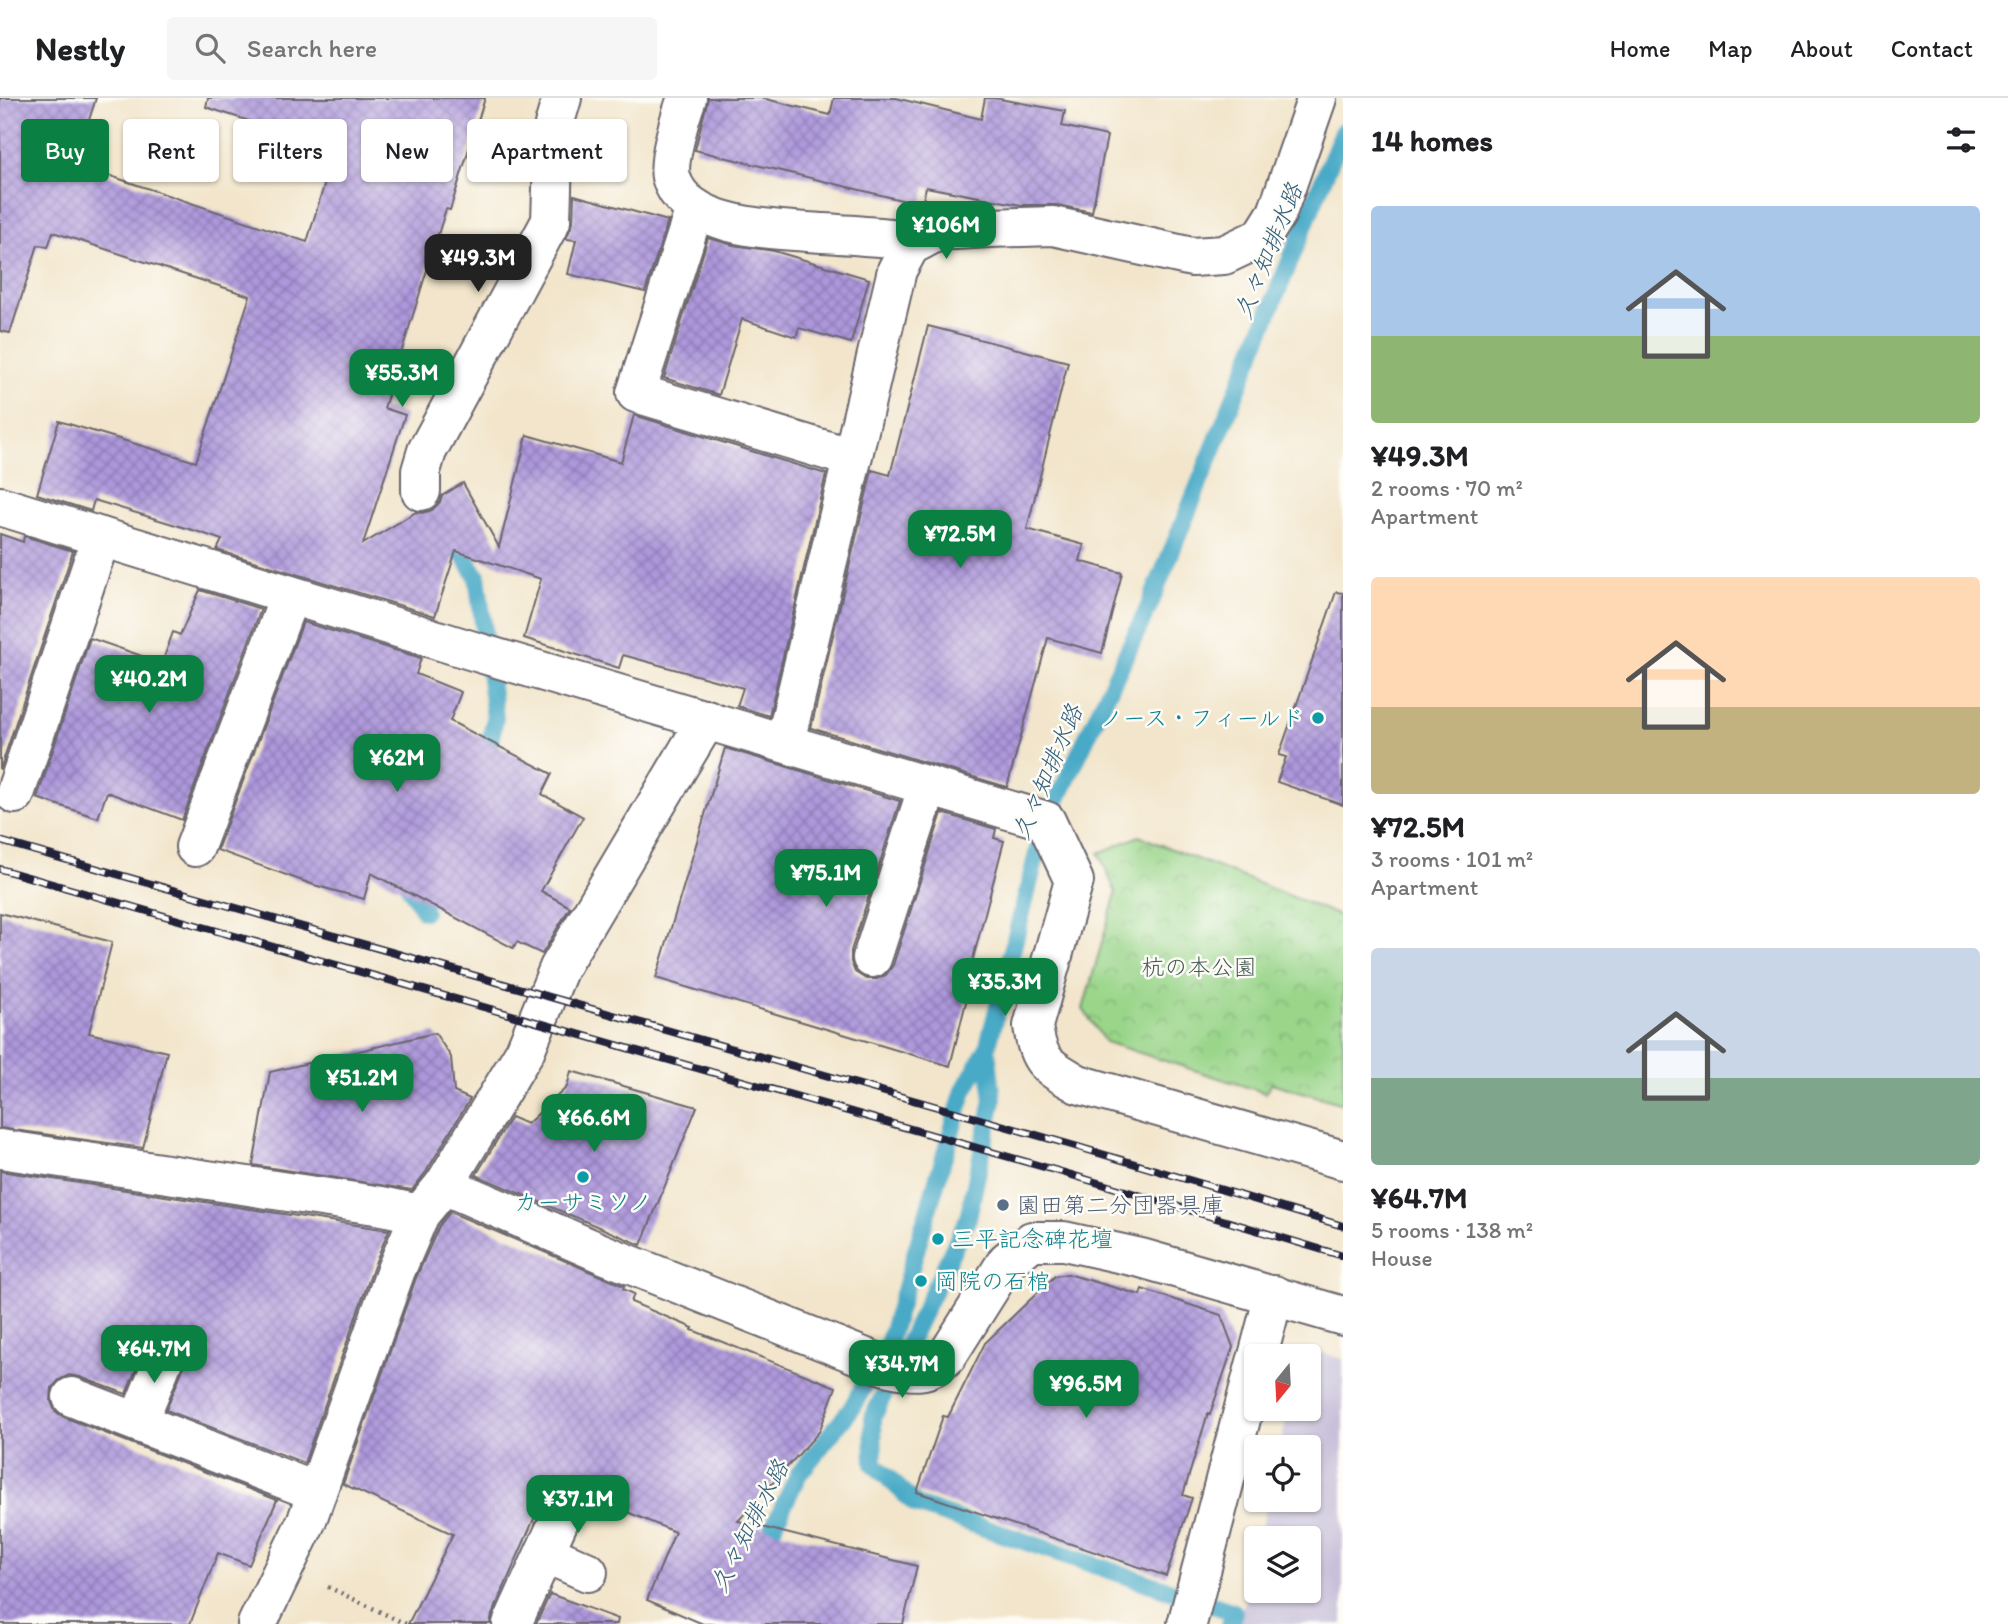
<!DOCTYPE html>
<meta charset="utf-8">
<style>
body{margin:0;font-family:Itim,"Klee One",sans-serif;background:#f6f6f6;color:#202124;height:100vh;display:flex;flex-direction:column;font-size:26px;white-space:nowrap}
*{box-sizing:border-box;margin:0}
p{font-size:23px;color:#757577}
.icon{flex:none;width:38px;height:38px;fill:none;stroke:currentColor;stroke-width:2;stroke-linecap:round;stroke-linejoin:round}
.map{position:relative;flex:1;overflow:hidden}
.side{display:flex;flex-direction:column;background:#fff;width:665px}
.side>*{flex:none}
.banner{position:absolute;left:21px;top:21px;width:665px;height:63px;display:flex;gap:14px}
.needle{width:46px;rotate:198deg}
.controls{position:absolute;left:1244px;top:1246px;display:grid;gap:14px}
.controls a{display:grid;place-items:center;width:77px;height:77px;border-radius:7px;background:#fff;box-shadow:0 2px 5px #0004;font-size:35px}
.price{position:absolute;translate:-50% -60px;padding:0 16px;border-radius:14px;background:#0b8043;color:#fff;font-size:23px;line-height:46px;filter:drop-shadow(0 2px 4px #0008)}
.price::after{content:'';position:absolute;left:50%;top:42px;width:21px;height:16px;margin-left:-10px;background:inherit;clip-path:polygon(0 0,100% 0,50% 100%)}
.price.selected{background:#222;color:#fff}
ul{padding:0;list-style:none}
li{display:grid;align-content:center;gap:14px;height:371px;padding:0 28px}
li span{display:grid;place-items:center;height:217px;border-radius:7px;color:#555}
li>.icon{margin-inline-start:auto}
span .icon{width:126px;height:126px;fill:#fffc;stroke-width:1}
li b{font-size:30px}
h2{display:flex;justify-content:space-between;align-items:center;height:84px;padding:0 28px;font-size:30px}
.tag{padding:0 24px;border-radius:7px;background:#fff;box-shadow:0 2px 5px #0004;font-size:24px;line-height:63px}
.tag.selected{background:#0b8043;color:#fff}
header{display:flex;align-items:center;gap:42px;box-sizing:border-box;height:98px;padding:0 35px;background:#fff;border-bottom:2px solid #e0e0e0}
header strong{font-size:33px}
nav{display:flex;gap:38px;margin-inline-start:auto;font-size:24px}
.search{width:490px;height:63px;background:#f6f6f6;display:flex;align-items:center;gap:18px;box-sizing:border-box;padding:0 24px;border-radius:7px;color:#757577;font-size:26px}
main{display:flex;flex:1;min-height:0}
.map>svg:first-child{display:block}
</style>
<header>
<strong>Nestly</strong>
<div class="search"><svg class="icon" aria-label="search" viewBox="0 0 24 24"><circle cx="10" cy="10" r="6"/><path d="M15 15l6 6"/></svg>Search here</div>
<nav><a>Home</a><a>Map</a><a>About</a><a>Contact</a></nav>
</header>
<main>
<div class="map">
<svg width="1343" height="1526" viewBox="0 0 1343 1526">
<defs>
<pattern id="park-crowns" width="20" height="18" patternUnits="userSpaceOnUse" patternTransform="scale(1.75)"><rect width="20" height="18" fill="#9ad58a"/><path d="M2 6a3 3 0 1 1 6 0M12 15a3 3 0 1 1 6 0" fill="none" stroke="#84b778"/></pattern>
<pattern id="building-cross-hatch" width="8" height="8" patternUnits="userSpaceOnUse" patternTransform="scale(1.75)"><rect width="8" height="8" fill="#ae98dc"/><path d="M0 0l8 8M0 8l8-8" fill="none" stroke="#8d7cb4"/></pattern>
</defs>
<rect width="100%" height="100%" fill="#fdfcf7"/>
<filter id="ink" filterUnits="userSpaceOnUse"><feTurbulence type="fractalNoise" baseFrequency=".0143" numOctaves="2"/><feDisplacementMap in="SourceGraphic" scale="14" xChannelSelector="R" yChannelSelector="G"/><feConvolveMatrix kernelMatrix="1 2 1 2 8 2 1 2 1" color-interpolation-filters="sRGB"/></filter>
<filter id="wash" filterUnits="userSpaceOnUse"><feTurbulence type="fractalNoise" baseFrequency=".00686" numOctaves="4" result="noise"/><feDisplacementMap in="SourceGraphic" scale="28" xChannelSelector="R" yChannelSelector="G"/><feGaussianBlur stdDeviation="1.57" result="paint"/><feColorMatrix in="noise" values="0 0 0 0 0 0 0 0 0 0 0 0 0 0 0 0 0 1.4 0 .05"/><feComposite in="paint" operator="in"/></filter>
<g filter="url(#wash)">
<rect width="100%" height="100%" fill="#f2e5cb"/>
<path fill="#c7c0d9" d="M 1323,1255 L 1343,1261 L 1343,1526 L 1239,1526 L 1256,1450 L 1256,1493 L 1309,1493 L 1309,1440 L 1259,1440 L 1268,1402 L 1309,1402 L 1309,1349 L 1280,1349 L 1289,1311 L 1309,1311 L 1309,1261 Z"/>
<path fill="url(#park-crowns)" stroke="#5e7c62" stroke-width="2" d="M 1139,738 L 1343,819 L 1343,1006 L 1271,985 L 1266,995 L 1105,944 L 1083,911 L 1116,795 L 1099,755 Z"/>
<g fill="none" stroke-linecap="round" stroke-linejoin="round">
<g stroke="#48aac7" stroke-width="18">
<path d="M 432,410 L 477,478 L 495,620 L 490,643 L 480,663"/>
<path d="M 403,778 L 424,813"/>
<path d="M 987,951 L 993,1002 L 968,1120 L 873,1319 L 874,1366 L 916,1407 L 1234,1514 L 1230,1526"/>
<path d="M 762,1453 L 798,1377 L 851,1311 L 889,1243 L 964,992 L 987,951 L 1043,732 L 1150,506 L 1343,33"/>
</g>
</g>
<g id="blocks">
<g fill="url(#building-cross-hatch)">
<path d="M 0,0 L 96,0 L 75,66 L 307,144 L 335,51 L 206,9 L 208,0 L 485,0 L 450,112 L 446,111 L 384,310 L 405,317 L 363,446 L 416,414 L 422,415 L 432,412 L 440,404 L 442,398 L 463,385 L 499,449 L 527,337 L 621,364 L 634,317 L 826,376 L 769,618 L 737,608 L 743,590 L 623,557 L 619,570 L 524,540 L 541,481 L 456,453 L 435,518 L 217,452 L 222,442 L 202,435 L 94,402 L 91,413 L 37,396 L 59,323 L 196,364 L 250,198 L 53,134 L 48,149 L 38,147 L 10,235 L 0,233 Z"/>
<path d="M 708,0 L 762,0 L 830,17 L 834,0 L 896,0 L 981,21 L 985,0 L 994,0 L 1065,13 L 1062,28 L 1107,38 L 1092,114 L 1057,107 L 1021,107 L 926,89 L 922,107 L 695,52 Z"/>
<path d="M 574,97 L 668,123 L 645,194 L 568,176 L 576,142 L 566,141 L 573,124 Z"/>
<path d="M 708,140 L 733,147 L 774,153 L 869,181 L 851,245 L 799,230 L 796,239 L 742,221 L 719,297 L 664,280 Z"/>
<path d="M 928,228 L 1068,264 L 1027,431 L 1084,447 L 1080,463 L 1122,475 L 1102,555 L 1048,540 L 1007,689 L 811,630 L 872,372 L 890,377 Z"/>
<path d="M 0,436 L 23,444 L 24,438 L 73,453 L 0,672 Z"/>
<path d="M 200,492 L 261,511 L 182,722 L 107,694 L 98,720 L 37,700 L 90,540 L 162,565 L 173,534 L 180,537 Z"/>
<path d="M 1336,494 L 1343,495 L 1343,707 L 1277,684 L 1286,659 L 1279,657 Z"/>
<path d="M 303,524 L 421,560 L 416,576 L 461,594 L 450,623 L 552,676 L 542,696 L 583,719 L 541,793 L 570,809 L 542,856 L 517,844 L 513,850 L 371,775 L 364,801 L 314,787 L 217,752 Z"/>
<path d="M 725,650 L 900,703 L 851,853 L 851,864 L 855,874 L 866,881 L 877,881 L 886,877 L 893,867 L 942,715 L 996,731 L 994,740 L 1004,743 L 964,895 L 968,896 L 950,968 L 656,880 Z"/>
<path d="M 0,815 L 112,844 L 89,935 L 167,954 L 143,1050 L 0,1030 Z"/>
<path d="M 435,935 L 451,959 L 454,994 L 470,1001 L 426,1074 L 412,1092 L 253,1067 L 270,974 Z"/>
<path d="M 571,973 L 697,1009 L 641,1147 L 476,1077 L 511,1019 L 527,1026 L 567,989 Z"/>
<path d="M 0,1073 L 389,1132 L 375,1165 L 304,1365 L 166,1312 L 184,1268 L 186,1258 L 182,1247 L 172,1240 L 160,1239 L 150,1243 L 144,1252 L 126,1296 L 80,1279 L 69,1277 L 59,1282 L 52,1290 L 51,1303 L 55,1313 L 64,1319 L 277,1402 L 249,1467 L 218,1455 L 190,1526 L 0,1526 Z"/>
<path d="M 450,1114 L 624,1188 L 623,1191 L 634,1196 L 631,1204 L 693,1230 L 692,1232 L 836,1289 L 819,1334 L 738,1423 L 917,1468 L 903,1526 L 703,1526 L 647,1502 L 675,1434 L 551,1382 L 492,1517 L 490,1526 L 408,1526 L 453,1436 L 343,1386 L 416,1180 L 439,1128 Z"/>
<path d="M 1068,1176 L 1140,1197 L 1142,1191 L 1221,1217 L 1233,1249 L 1210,1316 L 1208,1315 L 1183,1397 L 1192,1400 L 1166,1478 L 917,1394 L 943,1318 L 948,1319 L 985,1245 L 1055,1178 Z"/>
<path d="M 550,1496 L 618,1521 L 617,1526 L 536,1526 Z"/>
</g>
</g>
</g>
<g filter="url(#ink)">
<use href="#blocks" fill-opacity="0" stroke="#6b666d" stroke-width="2"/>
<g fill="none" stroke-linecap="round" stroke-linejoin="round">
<defs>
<g id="minor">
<path d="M 687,0 C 681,16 667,63 671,79 C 685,132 781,132 824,135 C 856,137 889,140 921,142"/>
<path d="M 695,110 L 636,295 L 852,360"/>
<path d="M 421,393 L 421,373 L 427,353 L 551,123 L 554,27 L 562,0"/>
<path d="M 0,408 L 470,552 L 1046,723 L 1074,783 L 1033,928 C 1038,965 1047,968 1078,986 L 1343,1062"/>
<path d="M 785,644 L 897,172 L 910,148 L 938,133 L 990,130 L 1053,128 L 1192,159 L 1224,157 L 1262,139 L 1277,115 L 1317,0"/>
<path d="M 15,696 L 101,439"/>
<path d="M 195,749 L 290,497"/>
<path d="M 872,860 L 928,688"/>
<path d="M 0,1051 L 382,1108 L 420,1116"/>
<path d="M 444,1087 L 601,1155 L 886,1268 C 913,1274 926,1278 947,1258 L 1007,1163 L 1032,1143 L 1064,1143 L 1141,1160 L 1343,1218"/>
<path d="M 1258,1258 L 1274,1197"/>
<path d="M 72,1299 L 317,1394"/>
<path d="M 138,1324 L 164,1260"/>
<path d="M 545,1455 L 588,1474"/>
<path d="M 257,1526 L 307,1422 L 396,1172 L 420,1116 L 444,1087 L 525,953 L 559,870 L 707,621"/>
<path d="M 512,1526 L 562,1416"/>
<path d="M 1187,1526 L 1256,1264"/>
</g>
</defs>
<use href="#minor" stroke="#6b666d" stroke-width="42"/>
<path stroke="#6b666d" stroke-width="4.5" stroke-dasharray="2 5" stroke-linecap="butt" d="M 328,1489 L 406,1526"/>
<use href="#minor" stroke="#fff" stroke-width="38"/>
<defs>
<g id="rail">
<path d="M 0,743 L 1075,1048 L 1343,1128"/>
<path d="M 0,771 L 1065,1075 L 1343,1158"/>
</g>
</defs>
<use href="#rail" stroke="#22223b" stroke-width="8"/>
<use href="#rail" stroke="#fdfcf7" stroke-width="5" stroke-dasharray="16" stroke-linecap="butt"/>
</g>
</g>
<g fill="#0f9aa8" stroke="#fdfcf7" stroke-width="2.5">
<circle cx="1318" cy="620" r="7"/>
<circle cx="583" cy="1079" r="7"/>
<circle cx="938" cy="1141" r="7"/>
<circle cx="921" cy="1183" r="7"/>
</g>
<circle fill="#5c6f8a" stroke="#fdfcf7" stroke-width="2.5" cx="1003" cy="1107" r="7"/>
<g text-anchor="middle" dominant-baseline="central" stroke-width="5" stroke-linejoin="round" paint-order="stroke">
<g font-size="23" fill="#0d838f" stroke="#fdfcf7" text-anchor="start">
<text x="1304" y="620" text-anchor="end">ノース・フィールド</text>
<text x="583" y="1104" text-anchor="middle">カーサミソノ</text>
<text x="952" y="1141">三平記念碑花壇</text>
<text x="935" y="1183">岡院の石棺</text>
</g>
<g font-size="23" fill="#465853" stroke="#fdfcf7">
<text x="1199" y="869">杭の本公園</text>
</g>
<g font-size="23" fill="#4e5e75" stroke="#fdfcf7" text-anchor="start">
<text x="1017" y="1107">園田第二分団器具庫</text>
</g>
<g font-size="24" font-style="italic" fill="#335f7a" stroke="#fdfcf7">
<text transform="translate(1268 153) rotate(-68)">久々知排水路</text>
<text transform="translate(1047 674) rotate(-67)">久々知排水路</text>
<text transform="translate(749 1428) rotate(-63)">久々知排水路</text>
</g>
</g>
</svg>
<div class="controls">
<a><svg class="needle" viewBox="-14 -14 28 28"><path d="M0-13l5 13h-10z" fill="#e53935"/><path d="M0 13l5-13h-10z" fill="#757577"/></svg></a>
<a><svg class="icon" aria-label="locate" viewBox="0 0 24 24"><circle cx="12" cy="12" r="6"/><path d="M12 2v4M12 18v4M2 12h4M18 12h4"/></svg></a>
<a><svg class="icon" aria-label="layers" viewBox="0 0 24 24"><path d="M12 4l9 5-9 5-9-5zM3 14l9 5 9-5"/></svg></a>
</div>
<b class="price" style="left:946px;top:163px">¥106M</b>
<b class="price selected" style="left:478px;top:196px">¥49.3M</b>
<b class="price" style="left:402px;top:311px">¥55.3M</b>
<b class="price" style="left:960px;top:472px">¥72.5M</b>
<b class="price" style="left:149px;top:617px">¥40.2M</b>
<b class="price" style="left:397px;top:696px">¥62M</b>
<b class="price" style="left:826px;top:811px">¥75.1M</b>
<b class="price" style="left:1005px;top:920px">¥35.3M</b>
<b class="price" style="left:362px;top:1016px">¥51.2M</b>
<b class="price" style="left:594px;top:1056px">¥66.6M</b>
<b class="price" style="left:154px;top:1287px">¥64.7M</b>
<b class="price" style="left:902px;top:1302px">¥34.7M</b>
<b class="price" style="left:1086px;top:1322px">¥96.5M</b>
<b class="price" style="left:578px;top:1437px">¥37.1M</b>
<div class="banner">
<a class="tag selected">Buy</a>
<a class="tag">Rent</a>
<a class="tag">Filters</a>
<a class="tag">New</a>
<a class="tag">Apartment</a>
</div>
</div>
<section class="side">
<h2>14 homes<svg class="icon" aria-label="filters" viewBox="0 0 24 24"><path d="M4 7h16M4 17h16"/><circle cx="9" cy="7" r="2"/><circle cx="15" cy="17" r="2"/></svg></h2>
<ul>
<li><span style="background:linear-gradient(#a9c7e8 60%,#8fb573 0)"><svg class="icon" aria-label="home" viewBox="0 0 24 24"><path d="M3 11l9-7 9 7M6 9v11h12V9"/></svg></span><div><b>¥49.3M</b><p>2 rooms · 70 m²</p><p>Apartment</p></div></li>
<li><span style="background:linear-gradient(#ffd9b3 60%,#c2b280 0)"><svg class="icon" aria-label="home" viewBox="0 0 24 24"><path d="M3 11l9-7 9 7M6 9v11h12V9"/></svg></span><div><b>¥72.5M</b><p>3 rooms · 101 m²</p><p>Apartment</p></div></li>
<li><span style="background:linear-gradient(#c9d6e8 60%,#7fa58c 0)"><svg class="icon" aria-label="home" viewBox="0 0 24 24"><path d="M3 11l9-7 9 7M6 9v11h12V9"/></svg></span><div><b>¥64.7M</b><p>5 rooms · 138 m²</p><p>House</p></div></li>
</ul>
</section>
</main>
